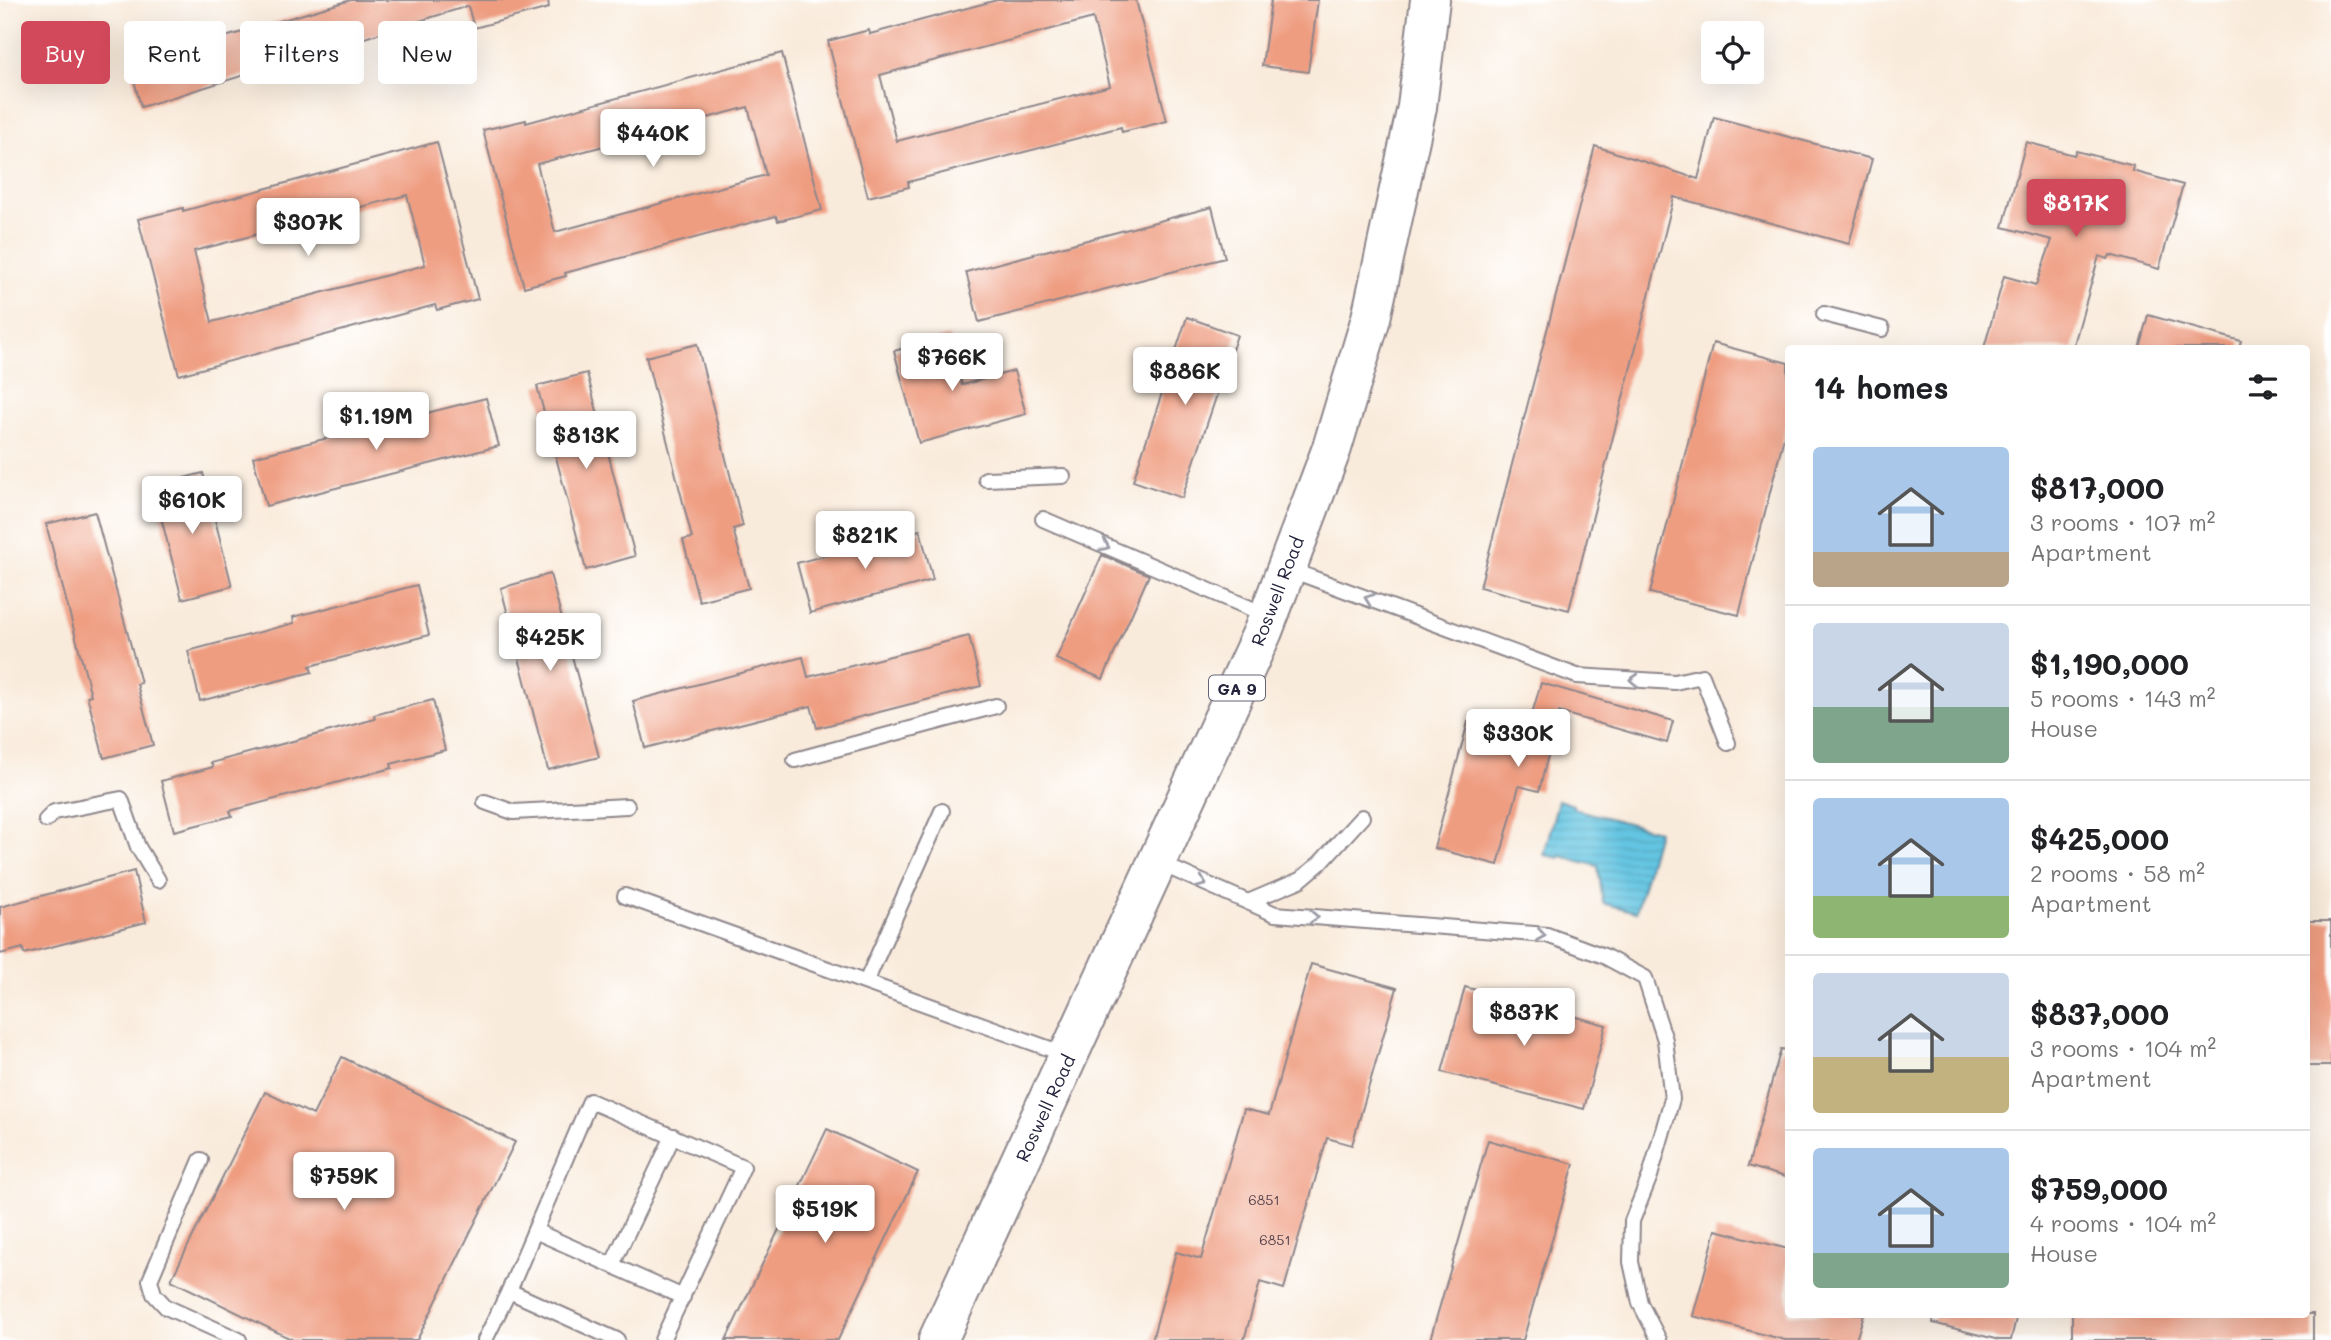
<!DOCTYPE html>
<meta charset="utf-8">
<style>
body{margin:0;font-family:Mali,sans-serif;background:#f2f2f2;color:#202124;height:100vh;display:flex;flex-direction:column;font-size:26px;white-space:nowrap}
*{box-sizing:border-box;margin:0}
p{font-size:23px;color:#757577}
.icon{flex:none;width:38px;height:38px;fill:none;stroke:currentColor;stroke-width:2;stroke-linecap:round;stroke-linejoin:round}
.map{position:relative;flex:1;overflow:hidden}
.drawer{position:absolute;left:1785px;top:345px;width:525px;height:973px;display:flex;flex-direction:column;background:#fff;border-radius:7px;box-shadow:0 7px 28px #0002}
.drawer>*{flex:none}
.hud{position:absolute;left:21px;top:21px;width:665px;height:63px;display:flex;gap:14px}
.tools{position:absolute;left:1701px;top:21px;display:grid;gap:14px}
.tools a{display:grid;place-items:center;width:63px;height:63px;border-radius:7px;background:#fff;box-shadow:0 7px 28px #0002;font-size:35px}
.price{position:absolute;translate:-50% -60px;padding:0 16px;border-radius:7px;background:#fff;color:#222;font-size:23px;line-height:46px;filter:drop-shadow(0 2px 4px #0008)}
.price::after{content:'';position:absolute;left:50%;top:42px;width:21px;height:16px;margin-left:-10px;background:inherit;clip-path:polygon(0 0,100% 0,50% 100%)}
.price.current{background:#d1495b;color:#fff}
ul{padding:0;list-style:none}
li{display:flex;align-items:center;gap:21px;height:175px;padding:0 28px}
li+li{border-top:2px solid #e0e0e0}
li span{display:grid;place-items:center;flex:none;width:196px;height:140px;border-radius:7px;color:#555}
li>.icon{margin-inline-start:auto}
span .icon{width:84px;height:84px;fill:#fffc;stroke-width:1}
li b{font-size:30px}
h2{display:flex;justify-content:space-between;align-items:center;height:84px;padding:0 28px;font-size:30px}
.chip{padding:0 24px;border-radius:7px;background:#fff;box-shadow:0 7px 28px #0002;font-size:24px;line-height:63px}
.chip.current{background:#d1495b;color:#fff}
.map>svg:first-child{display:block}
</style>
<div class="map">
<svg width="2331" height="1340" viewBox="0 0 2331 1340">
<defs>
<pattern id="water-rules" width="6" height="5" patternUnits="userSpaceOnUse" patternTransform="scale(1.75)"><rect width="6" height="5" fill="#64c5e2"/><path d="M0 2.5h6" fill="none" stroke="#56a9c3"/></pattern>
</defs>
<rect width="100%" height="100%" fill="#fff"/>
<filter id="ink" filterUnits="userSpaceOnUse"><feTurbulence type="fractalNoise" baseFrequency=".0143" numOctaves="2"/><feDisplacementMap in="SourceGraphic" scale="14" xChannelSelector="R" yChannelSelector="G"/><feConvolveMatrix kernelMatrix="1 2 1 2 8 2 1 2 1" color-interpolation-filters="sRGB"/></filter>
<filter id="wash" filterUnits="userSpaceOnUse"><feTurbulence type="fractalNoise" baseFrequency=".00686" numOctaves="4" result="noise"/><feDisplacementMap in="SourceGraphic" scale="28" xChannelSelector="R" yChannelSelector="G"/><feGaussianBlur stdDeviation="1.57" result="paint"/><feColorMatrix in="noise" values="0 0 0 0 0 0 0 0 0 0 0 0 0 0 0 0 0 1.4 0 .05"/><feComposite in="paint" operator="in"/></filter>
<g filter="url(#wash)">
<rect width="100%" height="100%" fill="#f9ebdb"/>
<path fill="url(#water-rules)" stroke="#43748e" stroke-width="2" d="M 1558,800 L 1573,805 L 1574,809 L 1658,831 L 1636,912 L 1603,903 L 1598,866 L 1561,856 L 1559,858 L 1544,855 Z"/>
<g id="blocks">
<g fill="#ef9d81" fill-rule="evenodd">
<path d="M 351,0 L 548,0 L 549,8 L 474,28 L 468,6 L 141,107 L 130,65 Z"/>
<path d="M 997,0 L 1136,0 L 1167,121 L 1122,132 L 1121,127 L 908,182 L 909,187 L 868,197 L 828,41 L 869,30 L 870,34 ZM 1093,18 L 1110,86 L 897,141 L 880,75 Z"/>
<path d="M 1271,0 L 1318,0 L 1308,72 L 1262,66 Z"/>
<path d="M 782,53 L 822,210 L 778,221 L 776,216 L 565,273 L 566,276 L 524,287 L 483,130 L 526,120 L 526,123 ZM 748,107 L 766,175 L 555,232 L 537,164 Z"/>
<path d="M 1714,117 L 1872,159 L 1849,244 L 1674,197 L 1569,610 L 1480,587 L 1595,146 L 1698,179 Z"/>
<path d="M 437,142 L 478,299 L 437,310 L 435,305 L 179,375 L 138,219 L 183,208 L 183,211 ZM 407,195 L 425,265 L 212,322 L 194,251 Z"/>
<path d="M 2026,142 L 2074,155 L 2076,151 L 2134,166 L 2133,171 L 2183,185 L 2159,269 L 2110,255 L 2108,259 L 2099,256 L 2073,348 L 1984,348 L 2004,276 L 2036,285 L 2052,240 L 2003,227 Z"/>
<path d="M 1212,207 L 1225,258 L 979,322 L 966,272 Z"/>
<path d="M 2148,315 L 2241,341 L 2239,348 L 2139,348 Z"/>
<path d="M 1187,317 L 1237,335 L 1182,498 L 1133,481 Z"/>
<path d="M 949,336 L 962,385 L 1014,371 L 1026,414 L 919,443 L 894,351 Z"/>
<path d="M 1713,343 L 1788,363 L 1788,421 L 1739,615 L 1650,593 Z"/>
<path d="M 697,344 L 743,526 L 733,529 L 749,588 L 699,601 L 683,540 L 692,538 L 646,357 Z"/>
<path d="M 587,373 L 635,556 L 586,570 L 537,386 Z"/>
<path d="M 486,398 L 499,446 L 266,506 L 253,457 Z"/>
<path d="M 203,473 L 232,586 L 182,599 L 153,486 Z"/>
<path d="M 95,512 L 141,683 L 137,684 L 153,745 L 104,758 L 87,696 L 91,695 L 46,524 Z"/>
<path d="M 920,530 L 933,580 L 810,613 L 797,563 Z"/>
<path d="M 1102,555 L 1149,575 L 1103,679 L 1056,659 Z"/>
<path d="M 550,574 L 599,757 L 548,770 L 501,588 Z"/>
<path d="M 417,585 L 429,635 L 310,666 L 312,672 L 200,701 L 188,651 L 294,623 L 293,617 Z"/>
<path d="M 969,636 L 981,686 L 817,728 L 811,706 L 645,748 L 633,701 L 803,657 L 808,677 Z"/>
<path d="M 1541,683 L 1673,721 L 1667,743 L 1559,712 L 1539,791 L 1519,786 L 1498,865 L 1434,848 L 1468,722 L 1525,738 Z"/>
<path d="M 433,700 L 445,750 L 391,764 L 392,768 L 230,811 L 232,816 L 174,831 L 161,781 L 213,767 L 211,763 L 375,719 L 374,715 Z"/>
<path d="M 134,871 L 146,922 L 24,954 L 23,948 L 0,954 L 0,907 Z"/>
<rect x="2306" y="921" width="25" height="145"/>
<path d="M 1311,964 L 1397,988 L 1352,1145 L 1327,1138 L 1284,1289 L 1260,1282 L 1244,1340 L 1152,1340 L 1176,1252 L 1201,1259 L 1244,1109 L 1269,1115 Z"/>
<path d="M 1465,987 L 1606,1025 L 1584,1109 L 1442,1072 Z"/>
<path d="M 1781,1049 L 1788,1050 L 1788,1178 L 1748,1166 Z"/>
<path d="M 342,1057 L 515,1142 L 417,1340 L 293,1340 L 171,1280 L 265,1092 L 313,1115 Z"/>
<path d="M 827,1129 L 918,1172 L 838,1340 L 726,1340 Z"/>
<path d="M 1488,1140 L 1574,1164 L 1523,1340 L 1430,1340 Z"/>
<path d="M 1716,1230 L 1788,1249 L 1788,1314 L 1864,1314 L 1856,1340 L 1785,1340 L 1693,1316 Z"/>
<path d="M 1934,1314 L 2017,1314 L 2011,1340 L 1999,1340 L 1933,1323 Z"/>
<rect x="2072" y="1314" width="241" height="26"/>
</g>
</g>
</g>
<g filter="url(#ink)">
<use href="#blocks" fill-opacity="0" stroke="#8e868b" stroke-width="2"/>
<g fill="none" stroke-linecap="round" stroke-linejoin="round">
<defs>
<g id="lane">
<path d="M 1824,314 L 1882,329"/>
<path d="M 986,479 L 1063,476"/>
<path d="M 1043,519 L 1266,615"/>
<path d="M 1288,569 L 1577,676 L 1675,682 L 1702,676 L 1728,743"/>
<path d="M 795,760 L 996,706"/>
<path d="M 485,802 L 513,812 L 627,806"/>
<path d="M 46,820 L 54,812 L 121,799 L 138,847 L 158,880"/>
<path d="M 1159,863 L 1275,914 L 1547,935 L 1604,956 L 1645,978 L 1665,1040 L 1672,1099 L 1650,1176 L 1632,1221 L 1631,1262 L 1640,1303 L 1659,1340"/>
<path d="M 625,896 L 1067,1055"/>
<path d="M 1248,902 L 1300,880 L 1320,863 L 1362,817"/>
<path d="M 866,982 L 942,811"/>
<path d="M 201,1160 L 150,1280 L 154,1294 L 166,1307 L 239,1340"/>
<path d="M 535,1231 L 683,1297"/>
<path d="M 612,1265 L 673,1136"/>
<path d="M 509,1291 L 617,1340"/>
<path d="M 485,1340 L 509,1291 L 590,1101 L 743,1167 L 662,1340"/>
</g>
<path id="primary" d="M 938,1340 L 1263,631 L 1332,448 L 1371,318 L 1417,107 L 1430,0"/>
</defs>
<use href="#lane" stroke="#8e868b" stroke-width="18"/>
<use href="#primary" stroke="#8e868b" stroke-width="42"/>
<use href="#lane" stroke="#fff" stroke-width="14"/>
<use href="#primary" stroke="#fff" stroke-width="38"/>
</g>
<defs><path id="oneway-chevron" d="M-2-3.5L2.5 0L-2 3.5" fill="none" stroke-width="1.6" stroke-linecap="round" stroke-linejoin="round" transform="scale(1.75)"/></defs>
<g stroke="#9c9ca7">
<use href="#oneway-chevron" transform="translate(1105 546) rotate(23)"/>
<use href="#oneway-chevron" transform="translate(1369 599) rotate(-160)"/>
<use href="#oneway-chevron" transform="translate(1634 680) rotate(-177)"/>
<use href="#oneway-chevron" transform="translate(1202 883) rotate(23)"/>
<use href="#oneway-chevron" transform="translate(1314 917) rotate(4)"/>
<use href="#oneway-chevron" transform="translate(1541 935) rotate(9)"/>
</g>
</g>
<g text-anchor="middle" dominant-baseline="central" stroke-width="5" stroke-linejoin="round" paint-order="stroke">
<g font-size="14" fill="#55414c">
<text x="1264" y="1199">6851</text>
<text x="1275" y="1239">6851</text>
</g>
<rect fill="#fff" stroke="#646476" stroke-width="2" x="1209" y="675.5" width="56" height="25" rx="5"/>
<g font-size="16" font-weight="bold" fill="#22223b">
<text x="1237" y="688">GA 9</text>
</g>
<g font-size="18" fill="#22223b" stroke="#fff">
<text transform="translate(1277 591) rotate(-69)">Roswell Road</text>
<text transform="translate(1045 1108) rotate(-65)">Roswell Road</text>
</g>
</g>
</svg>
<div class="tools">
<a><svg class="icon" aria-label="locate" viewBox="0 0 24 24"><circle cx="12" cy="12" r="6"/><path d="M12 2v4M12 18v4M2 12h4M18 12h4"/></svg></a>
</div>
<b class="price" style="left:653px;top:169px">$440K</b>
<b class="price current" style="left:2076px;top:239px">$817K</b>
<b class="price" style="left:308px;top:258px">$307K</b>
<b class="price" style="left:952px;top:393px">$766K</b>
<b class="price" style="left:1185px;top:407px">$886K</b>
<b class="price" style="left:376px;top:452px">$1.19M</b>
<b class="price" style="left:586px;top:471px">$813K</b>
<b class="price" style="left:192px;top:536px">$610K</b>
<b class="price" style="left:865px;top:571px">$821K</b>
<b class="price" style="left:550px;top:673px">$425K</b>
<b class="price" style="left:1518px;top:769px">$330K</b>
<b class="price" style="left:1524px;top:1048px">$837K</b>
<b class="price" style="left:344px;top:1212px">$759K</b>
<b class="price" style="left:825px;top:1245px">$519K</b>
<div class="hud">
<a class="chip current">Buy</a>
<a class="chip">Rent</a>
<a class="chip">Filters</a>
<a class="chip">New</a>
</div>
<section class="drawer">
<h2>14 homes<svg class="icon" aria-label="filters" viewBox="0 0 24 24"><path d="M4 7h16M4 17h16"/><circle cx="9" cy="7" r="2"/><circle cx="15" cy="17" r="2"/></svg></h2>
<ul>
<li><span style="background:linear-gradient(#a9c7e8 75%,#b9a48a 0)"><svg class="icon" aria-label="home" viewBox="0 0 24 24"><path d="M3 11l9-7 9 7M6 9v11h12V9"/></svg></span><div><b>$817,000</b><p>3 rooms · 107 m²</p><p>Apartment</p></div></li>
<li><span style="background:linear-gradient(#c9d6e8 60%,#7fa58c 0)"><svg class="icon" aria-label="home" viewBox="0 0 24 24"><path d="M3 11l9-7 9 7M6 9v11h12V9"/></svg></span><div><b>$1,190,000</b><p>5 rooms · 143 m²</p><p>House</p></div></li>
<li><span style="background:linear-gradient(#a9c7e8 70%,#8fb573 0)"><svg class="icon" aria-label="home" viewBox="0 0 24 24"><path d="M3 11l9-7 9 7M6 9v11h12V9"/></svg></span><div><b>$425,000</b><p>2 rooms · 58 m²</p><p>Apartment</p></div></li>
<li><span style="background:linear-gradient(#c9d6e8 60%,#c2b280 0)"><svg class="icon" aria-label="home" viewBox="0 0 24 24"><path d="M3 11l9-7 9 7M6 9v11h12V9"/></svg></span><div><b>$837,000</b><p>3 rooms · 104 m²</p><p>Apartment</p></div></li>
<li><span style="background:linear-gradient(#a9c7e8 75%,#7fa58c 0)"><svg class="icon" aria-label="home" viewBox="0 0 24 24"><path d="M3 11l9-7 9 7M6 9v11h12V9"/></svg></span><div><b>$759,000</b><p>4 rooms · 104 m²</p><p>House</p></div></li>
</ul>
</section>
</div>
